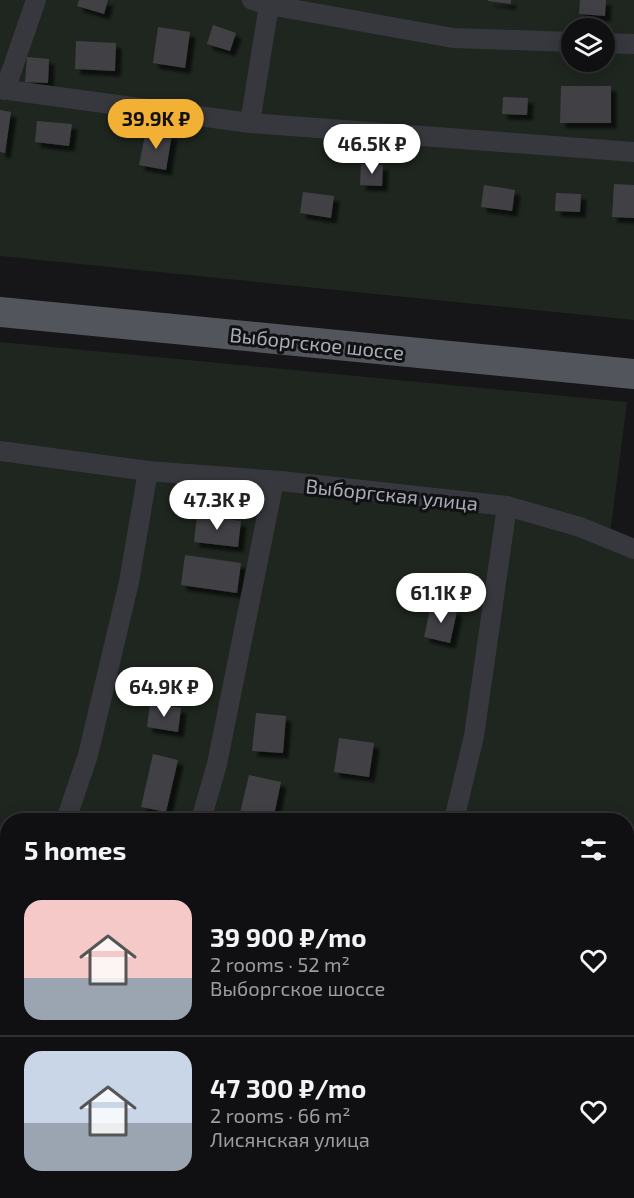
<!DOCTYPE html>
<meta charset="utf-8">
<style>
body{margin:0;font-family:"Exo 2",sans-serif;background:#1e1e20;color:#f1f3f6;height:100vh;display:flex;flex-direction:column;font-size:22px;white-space:nowrap}
*{box-sizing:border-box;margin:0}
p{font-size:20px;color:#9c9d9f}
.icon{flex:none;width:33px;height:33px;fill:none;stroke:currentColor;stroke-width:2;stroke-linecap:round;stroke-linejoin:round}
.map{position:relative;flex:1;overflow:hidden}
.panel{position:absolute;left:0px;top:813px;width:634px;height:386px;display:flex;flex-direction:column;background:#101012;border-radius:24px 24px 0 0;box-shadow:0 3px 15px #0003,0 0 0 2px #303032}
.panel>*{flex:none}
.controls{position:absolute;left:561px;top:18px;display:grid;gap:12px}
.controls a{display:grid;place-items:center;width:54px;height:54px;border-radius:50%;background:#101012;box-shadow:0 3px 15px #0003,0 0 0 2px #303032;font-size:30px}
.price{position:absolute;translate:-50% -51px;padding:0 14px;border-radius:21px;background:#fff;color:#222;font-size:20px;line-height:39px;filter:drop-shadow(0 2px 3px #0008)}
.price::after{content:'';position:absolute;left:50%;top:36px;width:18px;height:14px;margin-left:-9px;background:inherit;clip-path:polygon(0 0,100% 0,50% 100%)}
.price.active{background:#f2b134;color:#111}
ul{padding:0;list-style:none}
li{display:flex;align-items:center;gap:18px;height:150px;padding:0 24px}
li+li{border-top:2px solid #303032}
li span{display:grid;place-items:center;flex:none;width:168px;height:120px;border-radius:18px;color:#555}
li>.icon{margin-inline-start:auto}
span .icon{width:72px;height:72px;fill:#fffc;stroke-width:1}
li b{font-size:26px}
h2{display:flex;justify-content:space-between;align-items:center;height:72px;padding:0 24px;font-size:26px}
.map>svg:first-child{display:block}
</style>
<div class="map">
<svg width="634" height="1198" viewBox="0 0 634 1198">
<defs>
<filter id="shadow"><feDropShadow dx="5.5" dy="5.5" stdDeviation="1.5" flood-color="#0009"/></filter>
</defs>
<rect width="100%" height="100%" fill="#161618"/>
<g fill="#1e261f" fill-rule="evenodd">
<path d="M 0,0 L 634,0 L 634,320 L 0,256 ZM 572,28 L 604,28 L 604,62 L 572,62 Z"/>
<path d="M 0,342 L 627,402 L 610,534 L 634,548 L 634,1198 L 236,1198 L 222,1191 L 627,1191 L 627,820 L 8,820 L 7,1127 L 0,1126 Z"/>
<path d="M 0,1156 L 7,1157 L 8,1191 L 170,1191 L 183,1198 L 0,1198 Z"/>
</g>
<g fill="#404145" filter="url(#shadow)">
<path d="M 79,0 L 108,0 L 104,14 L 77,6 Z"/>
<path d="M 488,0 L 511,0 L 511,4 L 488,1 Z"/>
<path d="M 580,0 L 606,0 L 605,16 L 579,14 Z"/>
<path d="M 213,25 L 236,33 L 230,51 L 207,44 Z"/>
<path d="M 158,27 L 190,32 L 185,68 L 153,63 Z"/>
<path d="M 76,41 L 116,43 L 115,71 L 75,69 Z"/>
<path d="M 27,57 L 49,59 L 48,83 L 25,82 Z"/>
<path d="M 561,86 L 611,86 L 611,123 L 560,123 Z"/>
<path d="M 503,97 L 528,98 L 527,115 L 502,114 Z"/>
<path d="M 0,110 L 11,112 L 5,153 L 0,152 Z"/>
<path d="M 37,121 L 72,124 L 69,146 L 35,142 Z"/>
<path d="M 146,130 L 172,134 L 166,170 L 139,165 Z"/>
<path d="M 361,164 L 383,165 L 382,186 L 360,185 Z"/>
<path d="M 614,184 L 634,185 L 634,218 L 612,217 Z"/>
<path d="M 484,185 L 515,190 L 512,211 L 481,207 Z"/>
<path d="M 303,192 L 334,196 L 331,218 L 300,213 Z"/>
<path d="M 556,193 L 581,194 L 580,212 L 555,211 Z"/>
<path d="M 197,515 L 241,521 L 238,547 L 194,542 Z"/>
<path d="M 185,555 L 241,563 L 237,593 L 181,585 Z"/>
<path d="M 431,605 L 457,611 L 450,643 L 424,637 Z"/>
<path d="M 150,703 L 181,708 L 178,732 L 147,727 Z"/>
<path d="M 256,713 L 286,716 L 283,753 L 252,751 Z"/>
<path d="M 339,738 L 374,743 L 369,777 L 334,772 Z"/>
<path d="M 153,754 L 178,760 L 166,812 L 141,807 Z"/>
<path d="M 249,775 L 281,782 L 273,820 L 240,813 Z"/>
</g>
<g fill="none" stroke-linecap="round" stroke-linejoin="round">
<g stroke="#37383d" stroke-width="20">
<path d="M 252,0 L 269,5 L 453,38 L 572,42"/>
<path d="M 604,43 L 634,44"/>
<path d="M 0,89 L 250,123 L 634,152"/>
<path d="M 5,90 L 36,0"/>
<path d="M 250,123 L 269,5"/>
<path d="M 0,451 L 148,471 L 281,481 L 507,506 L 580,527 L 634,549"/>
<path d="M 66,820 L 88,755 L 129,582 L 148,471"/>
<path d="M 201,820 L 217,764 L 274,481"/>
<path d="M 454,820 L 474,736 L 507,506"/>
<path d="M 0,992 L 8,975"/>
<path d="M 0,1126 L 8,1127"/>
<path d="M 0,1156 L 8,1157"/>
<path d="M 170,1191 L 183,1198"/>
<path d="M 223,1191 L 236,1198"/>
<path d="M 317,1198 L 320,1191"/>
</g>
<path stroke="#53555c" stroke-width="30" d="M 0,312 L 634,374"/>
</g>
<g text-anchor="middle" dominant-baseline="central" stroke-width="6" stroke-linejoin="round" paint-order="stroke">
<g font-size="20" fill="#a8adb8" stroke="#111113">
<text transform="translate(317 343) rotate(6)">Выборгское шоссе</text>
<text transform="translate(392 494) rotate(6)">Выборгская улица</text>
</g>
</g>
</svg>
<div class="controls">
<a><svg class="icon" aria-label="layers" viewBox="0 0 24 24"><path d="M12 4l9 5-9 5-9-5zM3 14l9 5 9-5"/></svg></a>
</div>
<b class="price active" style="left:156px;top:150px">39.9K ₽</b>
<b class="price" style="left:372px;top:175px">46.5K ₽</b>
<b class="price" style="left:217px;top:531px">47.3K ₽</b>
<b class="price" style="left:441px;top:624px">61.1K ₽</b>
<b class="price" style="left:164px;top:718px">64.9K ₽</b>
<section class="panel">
<h2>5 homes<svg class="icon" aria-label="filters" viewBox="0 0 24 24"><path d="M4 7h16M4 17h16"/><circle cx="9" cy="7" r="2"/><circle cx="15" cy="17" r="2"/></svg></h2>
<ul>
<li><span style="background:linear-gradient(#f6c9c9 65%,#9aa5b1 0)"><svg class="icon" aria-label="home" viewBox="0 0 24 24"><path d="M3 11l9-7 9 7M6 9v11h12V9"/></svg></span><div><b>39 900 ₽/mo</b><p>2 rooms · 52 m²</p><p>Выборгское шоссе</p></div><svg class="icon" aria-label="heart" viewBox="0 0 24 24"><path d="M12 20l-8-8c-3-5 5-10 8-4 3-6 11-1 8 4z"/></svg></li>
<li><span style="background:linear-gradient(#c9d6e8 60%,#9aa5b1 0)"><svg class="icon" aria-label="home" viewBox="0 0 24 24"><path d="M3 11l9-7 9 7M6 9v11h12V9"/></svg></span><div><b>47 300 ₽/mo</b><p>2 rooms · 66 m²</p><p>Лисянская улица</p></div><svg class="icon" aria-label="heart" viewBox="0 0 24 24"><path d="M12 20l-8-8c-3-5 5-10 8-4 3-6 11-1 8 4z"/></svg></li>
</ul>
</section>
</div>
